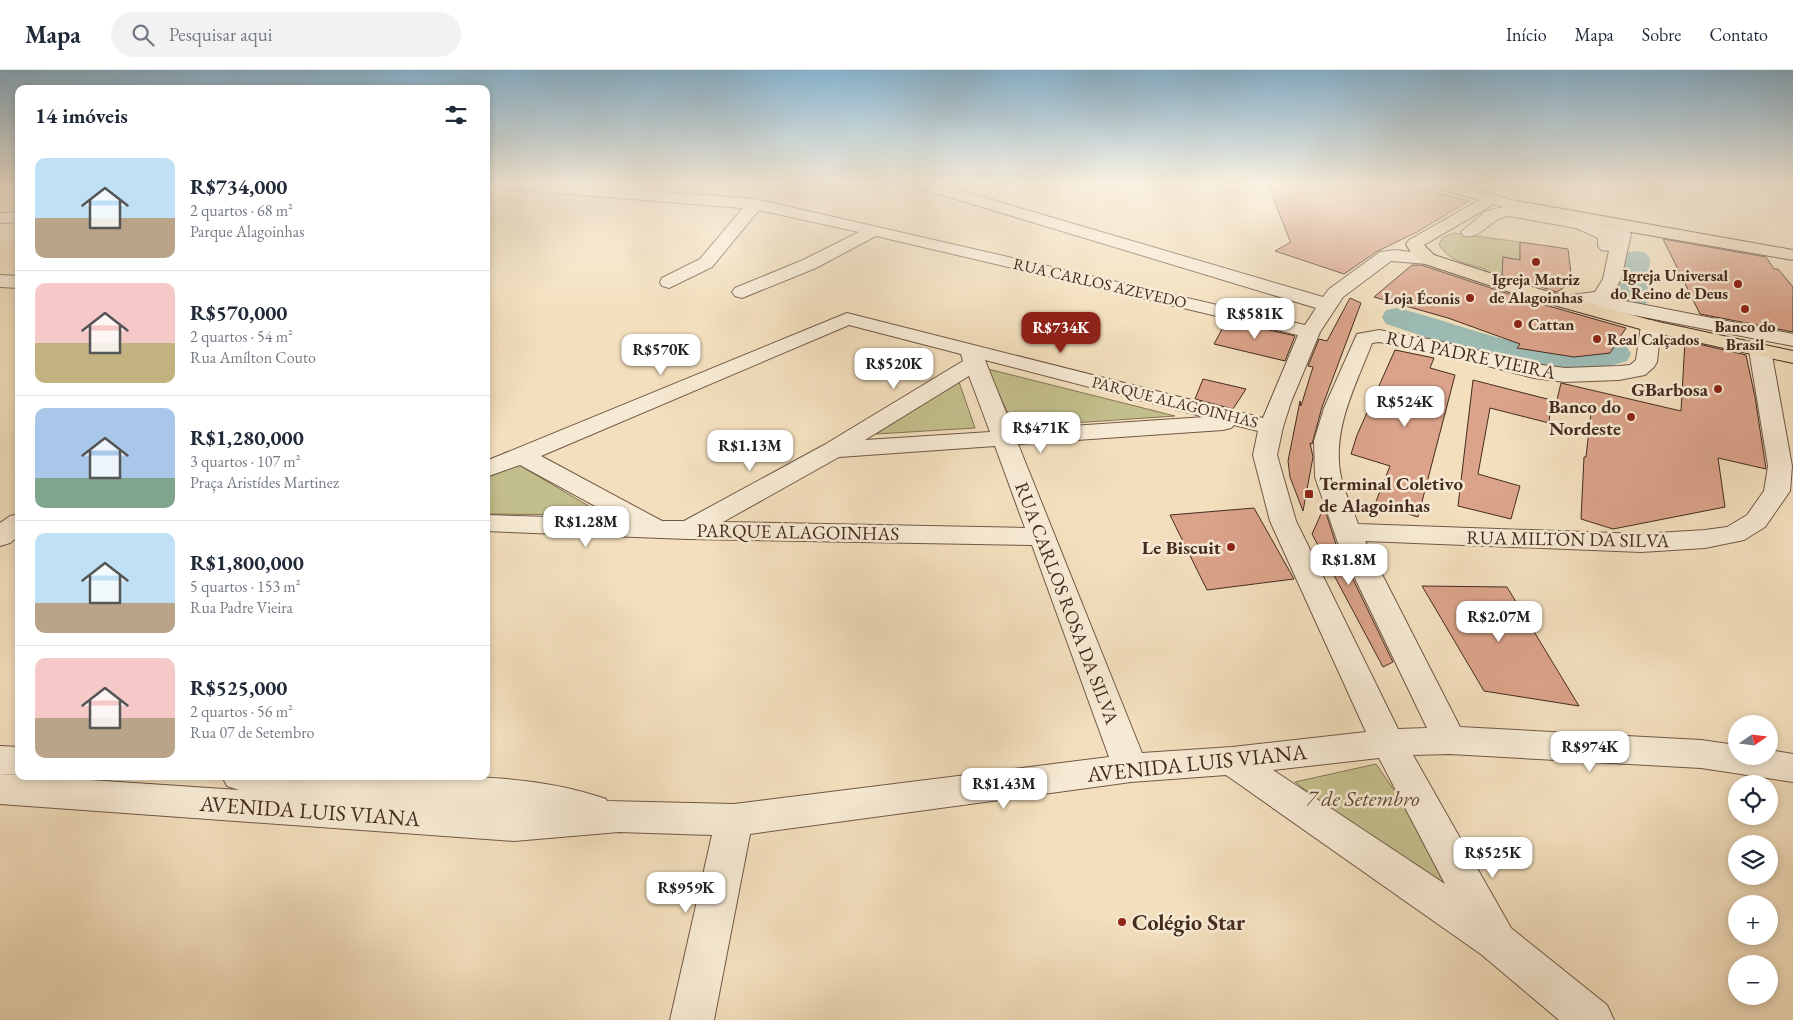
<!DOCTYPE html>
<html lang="pt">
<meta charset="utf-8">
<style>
body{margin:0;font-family:"EB Garamond",serif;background:#f2f2f3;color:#1f2937;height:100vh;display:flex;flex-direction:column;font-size:19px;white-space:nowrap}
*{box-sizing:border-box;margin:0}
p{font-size:16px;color:#747a83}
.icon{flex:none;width:28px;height:28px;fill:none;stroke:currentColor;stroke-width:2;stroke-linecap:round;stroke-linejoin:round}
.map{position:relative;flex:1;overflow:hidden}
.side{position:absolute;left:15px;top:15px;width:475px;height:695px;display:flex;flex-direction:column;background:#fff;border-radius:10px;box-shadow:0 2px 8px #0003}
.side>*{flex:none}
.needle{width:32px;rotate:76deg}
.controls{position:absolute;left:1728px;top:645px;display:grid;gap:10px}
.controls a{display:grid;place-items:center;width:50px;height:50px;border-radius:50%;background:#fff;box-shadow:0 2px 8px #0003;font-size:25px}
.price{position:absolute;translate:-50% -42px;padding:0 11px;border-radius:10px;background:#fff;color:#222;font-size:16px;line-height:32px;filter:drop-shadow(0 1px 2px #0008)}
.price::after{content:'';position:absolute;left:50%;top:30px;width:15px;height:11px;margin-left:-8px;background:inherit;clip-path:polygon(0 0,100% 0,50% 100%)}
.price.on{background:#8f2418;color:#fff}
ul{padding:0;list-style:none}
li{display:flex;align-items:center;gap:15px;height:125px;padding:0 20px}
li+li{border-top:1px solid #e0e1e3}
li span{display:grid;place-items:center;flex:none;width:140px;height:100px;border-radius:10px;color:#555}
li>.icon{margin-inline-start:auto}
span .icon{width:60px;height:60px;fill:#fffc;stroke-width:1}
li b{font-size:21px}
h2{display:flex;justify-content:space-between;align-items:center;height:60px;padding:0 20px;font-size:21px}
header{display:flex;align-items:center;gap:30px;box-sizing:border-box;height:70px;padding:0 25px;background:#fff;border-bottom:1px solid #e0e1e3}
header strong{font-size:24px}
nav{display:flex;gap:28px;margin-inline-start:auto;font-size:18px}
.search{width:350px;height:45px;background:#f2f2f3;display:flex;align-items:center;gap:12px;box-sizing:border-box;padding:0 18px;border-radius:28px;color:#747a83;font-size:19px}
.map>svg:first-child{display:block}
</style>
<header>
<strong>Mapa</strong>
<div class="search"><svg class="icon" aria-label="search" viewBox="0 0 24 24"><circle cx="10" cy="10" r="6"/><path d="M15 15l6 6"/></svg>Pesquisar aqui</div>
<nav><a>Início</a><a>Mapa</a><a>Sobre</a><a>Contato</a></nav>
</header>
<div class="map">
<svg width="1793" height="950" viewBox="0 0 1793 950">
<rect width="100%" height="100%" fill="#f3dfbd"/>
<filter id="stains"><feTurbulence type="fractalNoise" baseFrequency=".004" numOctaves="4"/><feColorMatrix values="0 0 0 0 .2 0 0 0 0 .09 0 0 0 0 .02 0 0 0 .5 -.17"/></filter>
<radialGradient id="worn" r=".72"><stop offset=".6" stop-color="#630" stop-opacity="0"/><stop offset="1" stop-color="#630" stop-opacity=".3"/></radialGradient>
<g fill="#c3bf8c" stroke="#847556">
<path d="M 1453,163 L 1520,172 L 1520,190 L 1503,187 L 1503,194 L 1531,212 L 1503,210 L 1487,203 L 1485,199 C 1468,194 1447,191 1439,174 L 1442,168 Z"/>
<path d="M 988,299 L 1175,346 L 1014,357 Z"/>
<path d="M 959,312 L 975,358 L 876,364 Z"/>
<path d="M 519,395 L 604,445 L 486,444 L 486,408 Z"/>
<path d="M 1376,694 L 1492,862 L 1295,712 Z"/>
</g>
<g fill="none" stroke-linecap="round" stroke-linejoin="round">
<g fill="#9cbcb5" fill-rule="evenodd">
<path d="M 1636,181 L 1646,183 L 1650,189 L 1647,232 L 1643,238 L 1632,241 L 1621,238 L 1617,232 L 1622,189 L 1626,183 Z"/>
<path d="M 1397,238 C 1447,250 1495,271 1546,277 C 1562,279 1577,280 1593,279 C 1606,278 1612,274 1627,277 L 1631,284 L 1627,291 C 1553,317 1457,277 1386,254 L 1382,247 L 1386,240 Z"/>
</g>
</g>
<g fill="#dba38a" stroke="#442b1f">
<path d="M 1268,114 L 1403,114 L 1469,131 L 1417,162 L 1376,182 L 1344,204 L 1275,181 L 1291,172 L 1290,171 Z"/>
<path d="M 1663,169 L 1766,187 L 1774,199 L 1778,199 L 1793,217 L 1793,262 L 1700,244 Z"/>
<path d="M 1520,172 L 1568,179 L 1572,212 L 1557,222 L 1502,205 L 1503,187 L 1520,190 Z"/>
<path d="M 1412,195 L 1421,195 L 1524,229 L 1626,258 L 1610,283 L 1574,287 L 1517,278 L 1520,274 L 1448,248 L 1374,227 Z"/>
<path d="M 1350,228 L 1361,233 L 1322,337 L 1312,374 L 1310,373 L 1313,387 L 1303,441 L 1290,407 L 1288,391 L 1300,331 L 1301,336 L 1313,297 L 1308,296 L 1319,269 L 1327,271 Z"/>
<path d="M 1227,250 L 1295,266 L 1285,291 L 1214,274 Z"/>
<path d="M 1685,271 L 1746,285 L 1755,327 L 1766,399 L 1718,388 L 1725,437 L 1613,459 L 1581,449 L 1584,387 L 1586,387 L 1591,342 L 1556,334 L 1561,313 L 1681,341 Z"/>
<path d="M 1395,280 L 1434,288 L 1430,298 L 1455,305 L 1418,447 L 1375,434 L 1390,396 L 1351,384 L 1357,365 Z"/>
<path d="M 1203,309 L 1246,319 L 1233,339 L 1195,329 Z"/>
<path d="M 1473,310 L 1551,330 L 1549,353 L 1490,338 L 1478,404 L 1520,416 L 1511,449 L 1458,436 Z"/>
<path d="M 1324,437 L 1336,474 L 1393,592 L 1383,597 L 1312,464 Z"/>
<path d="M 1254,438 L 1294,509 L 1207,520 L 1170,445 Z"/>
<path d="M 1422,516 L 1507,517 L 1579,636 L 1484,621 Z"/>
</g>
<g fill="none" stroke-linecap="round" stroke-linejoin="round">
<defs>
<g id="minor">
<path d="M 496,114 L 563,114 L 755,129 L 1305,255 L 1316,238 L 916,117 L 913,114 L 938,114 L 1323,227 L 1329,219 L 1380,182 L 1395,180 L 1434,185 L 1437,189 L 1434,193 L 1428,194 L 1391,191 L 1343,227 L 1320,262 L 1291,332 L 1283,357 L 1277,385 L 1296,451 L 1398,659 L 1427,658 L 1338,473 L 1315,407 L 1314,371 L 1324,338 L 1357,264 L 1379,260 L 1434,270 L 1534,294 L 1565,298 L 1619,296 L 1630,295 L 1636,290 L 1641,256 L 1644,252 L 1651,250 L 1658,252 L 1661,256 L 1657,292 L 1654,297 L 1645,305 L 1619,310 L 1565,312 L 1534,308 L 1434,282 L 1379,272 L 1372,273 C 1356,315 1331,360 1341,407 C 1344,422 1353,439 1358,454 L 1641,464 L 1705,460 L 1727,457 L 1747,445 L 1764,421 L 1768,396 L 1749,280 L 1753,276 L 1760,274 L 1767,276 L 1771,280 L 1792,396 L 1790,421 L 1765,457 L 1744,470 L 1705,478 L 1641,482 L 1365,471 L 1460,657 L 1701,670 L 1736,675 L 1736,686 L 1769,686 L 1769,680 L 1793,684 L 1793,712 L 1701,698 L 1450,684 L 1413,685 L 1511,858 L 1607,935 L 1614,950 L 1559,950 L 1482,885 L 1226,705 L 1131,712 L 750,764 L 714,950 L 670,950 L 712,765 L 619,762 L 514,771 L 0,734 L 0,704 L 239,720 L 227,716 L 222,706 C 278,706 335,706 392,706 C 463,706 538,705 606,729 L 607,731 L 734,734 L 1109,687 L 1032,475 L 687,469 L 486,461 L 486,445 L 619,449 L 520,395 L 486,407 L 486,391 L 847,243 L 1263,348 L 1298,265 L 876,166 L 816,198 L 742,228 L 735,226 L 732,222 L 735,218 L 803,190 L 859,162 L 759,140 L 712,197 L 669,218 L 662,216 L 660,212 L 662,208 L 700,189 L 743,138 L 504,119 L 499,117 ZM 849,255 L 961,284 L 963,291 L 824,375 L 684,451 L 662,451 L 541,386 ZM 985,290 L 1205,347 L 1013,360 ZM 969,306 L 990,362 L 865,370 ZM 1234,355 L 1258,361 L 1253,385 L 1270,451 L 1366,662 L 1232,677 L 1142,683 L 1018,374 L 1223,360 L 1231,358 ZM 995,376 L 1025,458 L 723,452 L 839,387 ZM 1379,688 L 1445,814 L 1273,700 Z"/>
<path d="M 1509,136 L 1580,149 L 1595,154 L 1594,152 L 1596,148 L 1602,147 L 1628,160 L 1631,164 L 1621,209 L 1610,228 L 1793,264 L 1793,276 L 1571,233 L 1568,229 L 1571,225 L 1595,222 L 1603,209 L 1609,181 L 1601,180 L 1598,176 L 1598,168 L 1576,158 L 1509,146 C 1491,147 1481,170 1464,166 L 1461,162 L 1486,141 Z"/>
<path d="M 19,142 L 19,152 L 0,153 L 0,143 Z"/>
<path d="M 0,205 L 19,206 L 19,218 L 0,217 Z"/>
<path d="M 19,444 L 19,466 L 10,473 L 0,476 L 0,453 L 10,446 Z"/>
<path d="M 0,676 L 19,677 L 19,705 L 0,704 Z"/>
</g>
<path id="major" d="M 1431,114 L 1456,114 L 1512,130 L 1793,180 L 1793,190 L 1602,157 L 1491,134 L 1489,137 L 1424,175 L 1434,185 L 1539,219 L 1654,251 L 1793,281 L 1793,293 L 1651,262 L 1525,227 L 1422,193 L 1411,183 L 1406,174 L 1409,170 L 1479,130 L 1434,117 Z"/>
</defs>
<use href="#minor" stroke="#705846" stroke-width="2"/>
<use href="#major" stroke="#442b1f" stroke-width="2"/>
<use href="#minor" fill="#f7ead4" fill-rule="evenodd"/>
<use href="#major" fill="#f3dfbd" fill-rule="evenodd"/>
</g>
<linearGradient id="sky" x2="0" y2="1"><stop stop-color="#89b7d4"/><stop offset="0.46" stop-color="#faf1e1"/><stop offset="1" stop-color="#faf1e1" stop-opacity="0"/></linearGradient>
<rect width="1793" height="247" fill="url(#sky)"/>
<g fill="#8f2418" stroke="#f7ead4" stroke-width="2">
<circle cx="1536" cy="192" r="5"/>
<circle cx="1738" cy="214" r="5"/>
<circle cx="1470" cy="228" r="5"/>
<circle cx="1745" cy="239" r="5"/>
<circle cx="1518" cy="254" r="5"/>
<circle cx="1597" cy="269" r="5"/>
<circle cx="1718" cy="319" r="5"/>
<circle cx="1631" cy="347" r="5"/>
<rect x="1304" y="419" width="10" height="10" rx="2.5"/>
<circle cx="1231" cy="477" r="5"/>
<circle cx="1122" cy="852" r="5"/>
</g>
<g text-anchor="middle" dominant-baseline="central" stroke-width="5" stroke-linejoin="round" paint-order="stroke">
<g font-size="16" font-weight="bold" fill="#442b1f" stroke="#f7ead4" text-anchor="end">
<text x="1728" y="205">Igreja Universal<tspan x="1728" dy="18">do Reino de Deus</tspan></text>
<text x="1536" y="209" text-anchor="middle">Igreja Matriz<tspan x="1536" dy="18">de Alagoinhas</tspan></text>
<text x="1460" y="228">Loja Éconis</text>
<text x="1528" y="254" text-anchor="start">Cattan</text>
<text x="1745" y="256" text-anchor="middle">Banco do<tspan x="1745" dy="18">Brasil</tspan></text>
<text x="1607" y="269" text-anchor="start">Real Calçados</text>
</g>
<g font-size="16" fill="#442b1f" stroke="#f7ead4">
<text transform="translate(1100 213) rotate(13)">RUA CARLOS AZEVEDO</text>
<text transform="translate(1175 332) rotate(14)">PARQUE ALAGOINHAS</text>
</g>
<g font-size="19" fill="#442b1f" stroke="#f7ead4">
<text transform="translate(1471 285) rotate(12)">RUA PADRE VIEIRA</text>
<text transform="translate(798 462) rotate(1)">PARQUE ALAGOINHAS</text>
<text transform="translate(1568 469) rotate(1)">RUA MILTON DA SILVA</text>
<text transform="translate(1067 533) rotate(69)">RUA CARLOS ROSA DA SILVA</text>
</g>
<g font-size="19" font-weight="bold" fill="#442b1f" stroke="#f7ead4" text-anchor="end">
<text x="1708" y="319">GBarbosa</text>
<text x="1621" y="336">Banco do<tspan x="1621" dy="22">Nordeste</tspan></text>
<text x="1319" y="413" text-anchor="start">Terminal Coletivo<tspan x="1319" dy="22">de Alagoinhas</tspan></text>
<text x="1221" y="477">Le Biscuit</text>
</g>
<g font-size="22" fill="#442b1f" stroke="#f7ead4">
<text transform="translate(1197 693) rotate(-6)">AVENIDA LUIS VIANA</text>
<text transform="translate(310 741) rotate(4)">AVENIDA LUIS VIANA</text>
</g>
<g font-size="22" font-style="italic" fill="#5d4935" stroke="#f7ead4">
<text x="1363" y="728">7 de Setembro</text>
</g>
<g font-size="22" font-weight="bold" fill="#442b1f" stroke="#f7ead4" text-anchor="start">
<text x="1132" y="852">Colégio Star</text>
</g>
</g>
<rect width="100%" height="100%" filter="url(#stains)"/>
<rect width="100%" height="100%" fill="url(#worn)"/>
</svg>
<div class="controls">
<a><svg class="needle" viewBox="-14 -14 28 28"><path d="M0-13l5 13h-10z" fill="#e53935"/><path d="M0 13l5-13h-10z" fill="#747a83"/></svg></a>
<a><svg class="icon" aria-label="locate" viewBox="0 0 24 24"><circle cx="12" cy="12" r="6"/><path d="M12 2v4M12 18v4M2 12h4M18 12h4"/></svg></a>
<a><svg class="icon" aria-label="layers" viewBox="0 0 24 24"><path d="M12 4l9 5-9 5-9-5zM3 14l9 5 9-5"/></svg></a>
<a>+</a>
<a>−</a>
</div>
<b class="price" style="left:1255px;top:270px">R$581K</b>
<b class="price on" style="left:1061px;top:284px">R$734K</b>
<b class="price" style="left:661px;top:306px">R$570K</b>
<b class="price" style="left:894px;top:320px">R$520K</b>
<b class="price" style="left:1405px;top:358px">R$524K</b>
<b class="price" style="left:1041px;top:384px">R$471K</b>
<b class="price" style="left:750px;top:402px">R$1.13M</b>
<b class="price" style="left:586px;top:478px">R$1.28M</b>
<b class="price" style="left:1349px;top:516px">R$1.8M</b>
<b class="price" style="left:1499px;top:573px">R$2.07M</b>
<b class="price" style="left:1590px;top:703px">R$974K</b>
<b class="price" style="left:1004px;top:740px">R$1.43M</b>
<b class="price" style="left:1493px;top:809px">R$525K</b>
<b class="price" style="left:686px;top:844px">R$959K</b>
<section class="side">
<h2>14 imóveis<svg class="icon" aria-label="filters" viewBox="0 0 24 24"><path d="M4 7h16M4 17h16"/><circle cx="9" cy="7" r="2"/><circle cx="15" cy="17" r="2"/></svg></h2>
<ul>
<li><span style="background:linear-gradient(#bfe0f5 60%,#b9a48a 0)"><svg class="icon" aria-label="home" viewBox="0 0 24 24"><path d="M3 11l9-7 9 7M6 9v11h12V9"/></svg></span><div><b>R$734,000</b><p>2 quartos · 68 m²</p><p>Parque Alagoinhas</p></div></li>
<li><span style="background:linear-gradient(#f6c9c9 60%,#c2b280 0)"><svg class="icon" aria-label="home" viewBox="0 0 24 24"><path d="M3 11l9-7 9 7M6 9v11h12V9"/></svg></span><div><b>R$570,000</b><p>2 quartos · 54 m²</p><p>Rua Amílton Couto</p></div></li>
<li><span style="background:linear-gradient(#a9c7e8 70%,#7fa58c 0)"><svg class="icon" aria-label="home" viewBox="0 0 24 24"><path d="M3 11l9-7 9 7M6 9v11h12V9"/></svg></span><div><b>R$1,280,000</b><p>3 quartos · 107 m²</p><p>Praça Aristídes Martinez</p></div></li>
<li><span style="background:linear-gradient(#bfe0f5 70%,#b9a48a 0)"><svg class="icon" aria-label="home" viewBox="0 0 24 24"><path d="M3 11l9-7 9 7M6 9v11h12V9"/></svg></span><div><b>R$1,800,000</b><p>5 quartos · 153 m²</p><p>Rua Padre Vieira</p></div></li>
<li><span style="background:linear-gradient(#f6c9c9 60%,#b9a48a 0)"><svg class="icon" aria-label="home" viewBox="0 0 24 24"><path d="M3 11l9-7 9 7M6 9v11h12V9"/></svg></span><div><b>R$525,000</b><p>2 quartos · 56 m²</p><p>Rua 07 de Setembro</p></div></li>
</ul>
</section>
</div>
